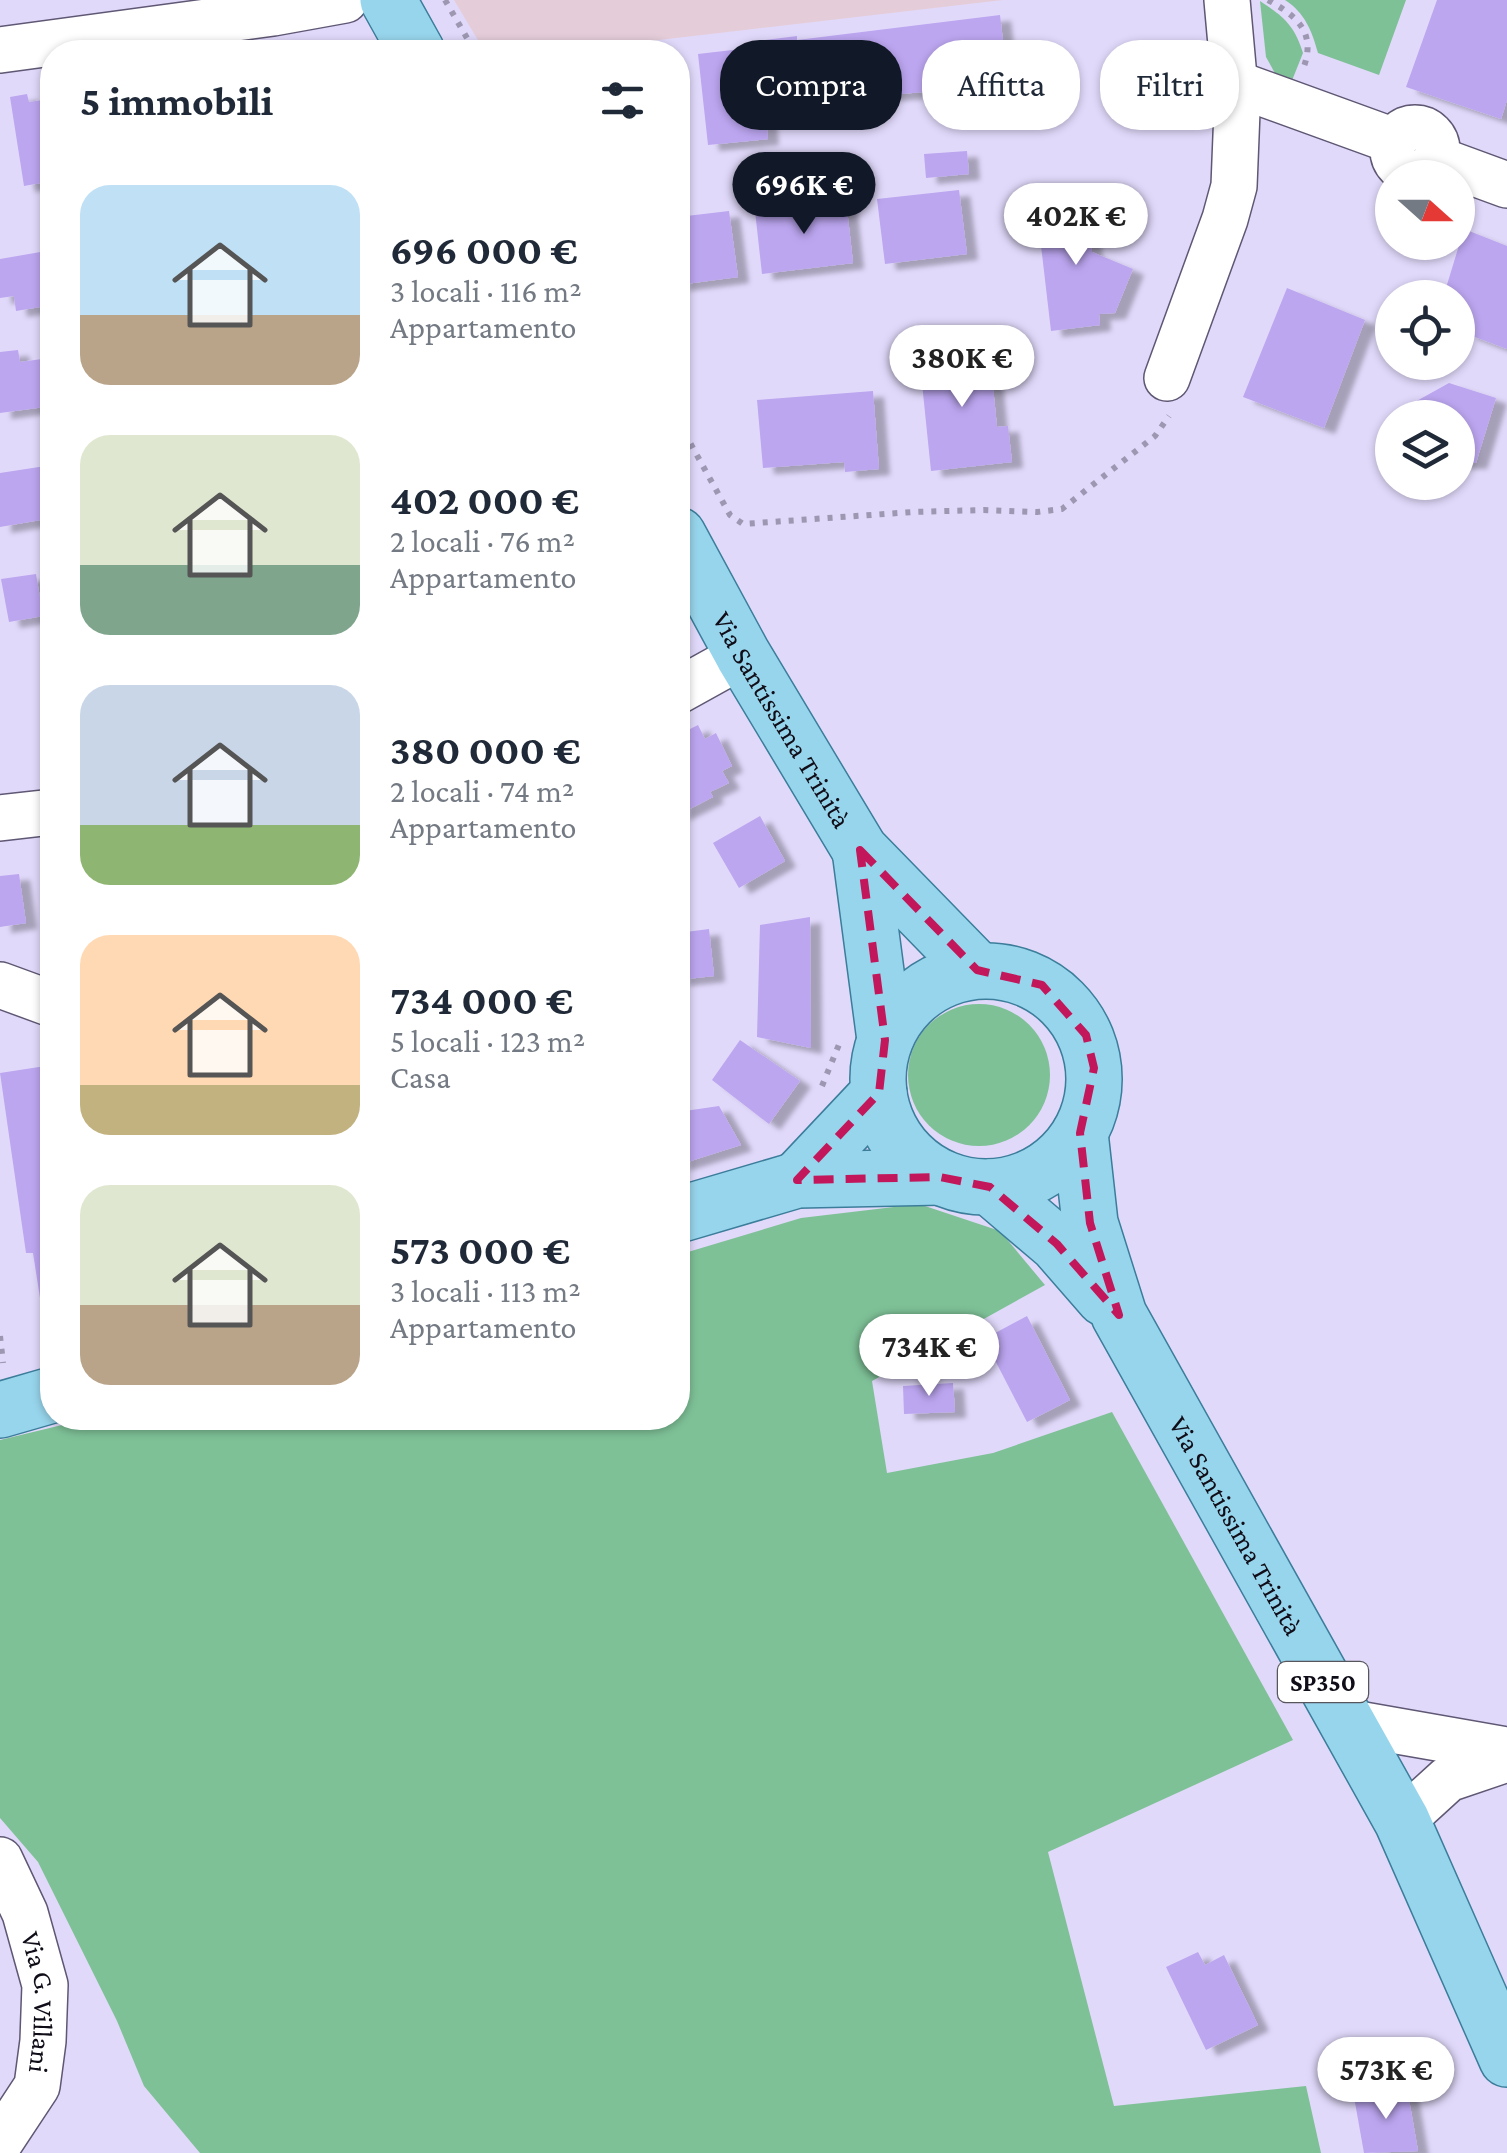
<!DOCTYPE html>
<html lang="it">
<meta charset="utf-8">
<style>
body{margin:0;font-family:"Crimson Pro",serif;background:#f6f6f7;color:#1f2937;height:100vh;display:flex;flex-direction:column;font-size:38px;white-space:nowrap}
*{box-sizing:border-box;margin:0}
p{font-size:32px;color:#747a83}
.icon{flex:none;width:55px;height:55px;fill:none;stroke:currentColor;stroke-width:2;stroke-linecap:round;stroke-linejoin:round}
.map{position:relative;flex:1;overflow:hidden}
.details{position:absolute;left:40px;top:40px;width:650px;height:1390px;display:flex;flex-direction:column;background:#fff;border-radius:40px;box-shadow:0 2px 8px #0004}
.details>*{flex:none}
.top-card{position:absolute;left:720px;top:40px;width:635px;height:90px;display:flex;gap:20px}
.needle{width:65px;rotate:111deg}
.tools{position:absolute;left:1375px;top:160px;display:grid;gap:20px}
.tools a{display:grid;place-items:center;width:100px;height:100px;border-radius:50%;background:#fff;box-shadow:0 2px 8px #0004;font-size:50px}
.price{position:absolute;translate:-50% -85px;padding:0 22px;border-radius:35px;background:#fff;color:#222;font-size:32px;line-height:65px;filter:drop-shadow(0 2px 5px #0008)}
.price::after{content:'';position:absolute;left:50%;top:60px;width:30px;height:22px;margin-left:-15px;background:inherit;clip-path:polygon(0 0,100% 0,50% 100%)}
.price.active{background:#111827;color:#fff}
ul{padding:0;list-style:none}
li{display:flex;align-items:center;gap:30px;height:250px;padding:0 40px}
li span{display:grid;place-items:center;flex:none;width:280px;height:200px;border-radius:30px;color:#555}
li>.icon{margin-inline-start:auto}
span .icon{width:120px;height:120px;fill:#fffc;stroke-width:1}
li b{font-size:42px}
h2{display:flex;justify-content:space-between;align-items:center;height:120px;padding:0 40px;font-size:42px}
.chip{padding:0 35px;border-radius:40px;background:#fff;box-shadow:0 2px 8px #0004;font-size:35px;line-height:90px}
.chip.active{background:#111827;color:#fff}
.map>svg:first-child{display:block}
</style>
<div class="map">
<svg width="1507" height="2153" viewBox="0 0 1507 2153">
<defs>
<filter id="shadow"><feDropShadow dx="11" dy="6" stdDeviation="2.5" flood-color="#0004"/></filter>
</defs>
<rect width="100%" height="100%" fill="#e1d9fa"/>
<path fill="#e4cdd9" d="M 454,0 L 1003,0 L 556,52 L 485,52 Z"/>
<g fill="#7ec197">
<path d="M 1285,0 L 1406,0 L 1379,75 L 1318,53 C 1312,31 1305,13 1285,0 Z"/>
<path d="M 1260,1 C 1284,17 1294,25 1303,53 L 1291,83 L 1276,75 L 1266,57 Z"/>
<circle cx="979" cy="1075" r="71"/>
<path d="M 919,1204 L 1000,1231 L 1045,1285 L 872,1381 L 887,1473 L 993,1453 L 1112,1412 L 1293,1740 L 1048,1852 L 1114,2106 L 1306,2086 L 1321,2153 L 200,2153 L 144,2086 L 117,2021 L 38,1862 L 0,1818 L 0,1440 L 91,1418 L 678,1418 L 678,1255 L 801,1218 Z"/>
</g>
<g fill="#bca6f0" filter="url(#shadow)">
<path d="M 1437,0 L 1507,0 L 1507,100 L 1501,119 L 1406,87 Z"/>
<path d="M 1000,15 L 1008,85 L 804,102 L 805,111 L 766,115 L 768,139 L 708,145 L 698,54 L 758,47 L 757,41 L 797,36 L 797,40 Z"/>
<path d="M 27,94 L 29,102 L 50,99 L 52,115 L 52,181 L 24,186 L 10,97 Z"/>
<path d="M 967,151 L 969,174 L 926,178 L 924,154 Z"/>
<path d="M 959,190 L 967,254 L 885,264 L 877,199 Z"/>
<path d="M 1086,197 L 1092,252 L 1133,269 L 1115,313 L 1099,314 L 1100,325 L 1051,331 L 1036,203 Z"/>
<path d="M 846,200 L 853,263 L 762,274 L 755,211 Z"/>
<path d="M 729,211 L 738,277 L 678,285 L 678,217 Z"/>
<path d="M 1464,229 L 1507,246 L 1507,349 L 1467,334 L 1458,312 L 1458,298 L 1451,298 L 1446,288 Z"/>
<path d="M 52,250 L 52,305 L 16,311 L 14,296 L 0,298 L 0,259 Z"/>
<path d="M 1287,288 L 1365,320 L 1324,428 L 1243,397 Z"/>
<path d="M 989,347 L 997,427 L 1008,426 L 1012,462 L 931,471 L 919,354 Z"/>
<path d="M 18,350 L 20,362 L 49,358 L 52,406 L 0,413 L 0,352 Z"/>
<path d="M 1449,383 L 1496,398 L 1476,463 L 1458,463 L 1458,418 L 1395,418 L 1395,413 Z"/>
<path d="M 873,391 L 879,469 L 845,472 L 844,462 L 763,468 L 757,400 Z"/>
<path d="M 52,465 L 52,518 L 0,527 L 0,473 Z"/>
<path d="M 36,574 L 43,616 L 9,622 L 1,579 Z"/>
<path d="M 698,725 L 705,739 L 716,733 L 732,766 L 722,771 L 729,783 L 710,792 L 713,797 L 678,815 L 678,735 Z"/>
<path d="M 760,816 L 785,861 L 739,888 L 713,843 Z"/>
<path d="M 19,874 L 26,923 L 0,927 L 0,876 Z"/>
<path d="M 810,917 L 811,1048 L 757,1037 L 760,925 Z"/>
<path d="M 709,929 L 714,976 L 678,980 L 678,933 Z"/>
<path d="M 740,1040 L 800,1081 L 769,1124 L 712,1080 Z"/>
<path d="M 52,1065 L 52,1296 L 40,1298 L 33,1253 L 26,1253 L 0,1073 Z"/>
<path d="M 719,1106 L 741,1145 L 678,1165 L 678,1112 Z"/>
<path d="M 1027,1316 L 1070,1400 L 1027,1422 L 984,1339 Z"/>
<path d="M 953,1383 L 955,1412 L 904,1414 L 903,1386 Z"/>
<path d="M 1198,1952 L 1205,1965 L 1224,1955 L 1258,2025 L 1206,2050 L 1166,1967 Z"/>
<path d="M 1407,2088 L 1418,2151 L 1364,2153 L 1354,2097 Z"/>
</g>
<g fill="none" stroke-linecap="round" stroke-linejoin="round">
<defs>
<g id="minor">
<path d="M 0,50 L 273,13 L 345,0"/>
<path d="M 1234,83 L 1394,141"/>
<circle cx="1415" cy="150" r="22"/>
<path d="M 1436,159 L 1507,185"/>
<path d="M 1167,378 L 1225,219 L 1234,186 L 1237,111 L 1227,0"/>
<path d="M 678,691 L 743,655"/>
<path d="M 0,818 L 52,812"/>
<path d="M 0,985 L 52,1004"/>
<path d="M 1346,1722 L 1507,1750"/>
<path d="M 1402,1821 L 1448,1779 L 1507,1759"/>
<path id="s1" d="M 0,1860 L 25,1913 L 45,1985 L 43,2041 L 37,2086 L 0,2142"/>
</g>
<g id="major">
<path d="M 388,0 L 417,52"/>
<path id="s2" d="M 678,535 L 743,655 L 860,850 L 977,970"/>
<path d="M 860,850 L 885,1040"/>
<circle cx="986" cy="1079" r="108"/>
<path id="s3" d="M 1080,1133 L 1090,1223 L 1119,1315 L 1402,1821 L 1507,2059"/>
<path d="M 797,1180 L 879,1093"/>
<path d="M 990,1187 L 1057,1244 L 1104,1298"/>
<path d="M 678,1215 L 797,1180 L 940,1177"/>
<path d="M 0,1410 L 52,1395"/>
</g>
</defs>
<use href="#minor" stroke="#5f5773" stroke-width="48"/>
<use href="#major" stroke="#3b7d9a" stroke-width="58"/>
<g stroke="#9d97b1" stroke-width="6" stroke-dasharray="5 8" stroke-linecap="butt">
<path d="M 445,0 L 475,52"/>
<path d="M 1268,0 C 1297,16 1317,33 1303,69"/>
<path d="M 678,421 L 730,515 L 743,524 L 913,512 L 984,510 L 1037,512 L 1062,509 L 1155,436 L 1169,416"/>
<path d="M 822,1086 L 840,1042"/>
<path d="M 0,1336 L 3,1363"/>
</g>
<use href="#minor" stroke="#fff" stroke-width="45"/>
<use href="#major" stroke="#97d5ec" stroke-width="55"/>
</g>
<path fill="none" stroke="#c2185b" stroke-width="8" stroke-dasharray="20 12" stroke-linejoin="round" d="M 860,850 L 977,970 L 1042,985 L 1086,1035 L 1094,1068 L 1080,1133 L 1090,1223 L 1119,1315 L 1057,1244 L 990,1187 L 940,1177 L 797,1180 L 879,1093 L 885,1040 Z"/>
<g text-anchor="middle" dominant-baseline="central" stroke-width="9" stroke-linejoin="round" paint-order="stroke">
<rect fill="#fff" stroke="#58565d" stroke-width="2.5" x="1278" y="1662" width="90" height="40" rx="8"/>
<g font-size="25" font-weight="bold" fill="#100d18">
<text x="1323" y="1682">SP350</text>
</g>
<g font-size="28" fill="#100d18" stroke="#fff">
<text stroke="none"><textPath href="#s2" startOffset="212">Via Santissima Trinità</textPath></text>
<text stroke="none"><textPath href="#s3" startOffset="428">Via Santissima Trinità</textPath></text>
<text stroke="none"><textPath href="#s1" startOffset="150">Via G. Villani</textPath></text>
</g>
</g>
</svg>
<div class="tools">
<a><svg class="needle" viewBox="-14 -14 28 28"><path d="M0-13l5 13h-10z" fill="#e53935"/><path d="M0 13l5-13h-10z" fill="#747a83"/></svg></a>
<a><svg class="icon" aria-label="locate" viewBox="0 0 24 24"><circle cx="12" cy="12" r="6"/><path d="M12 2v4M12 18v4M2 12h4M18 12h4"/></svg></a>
<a><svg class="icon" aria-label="layers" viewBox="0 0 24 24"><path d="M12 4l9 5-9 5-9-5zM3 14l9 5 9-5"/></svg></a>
</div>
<b class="price active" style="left:804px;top:237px">696K €</b>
<b class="price" style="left:1076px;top:268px">402K €</b>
<b class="price" style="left:962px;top:410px">380K €</b>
<b class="price" style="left:929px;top:1399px">734K €</b>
<b class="price" style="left:1386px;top:2122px">573K €</b>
<div class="top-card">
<a class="chip active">Compra</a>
<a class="chip">Affitta</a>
<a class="chip">Filtri</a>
</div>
<section class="details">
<h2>5 immobili<svg class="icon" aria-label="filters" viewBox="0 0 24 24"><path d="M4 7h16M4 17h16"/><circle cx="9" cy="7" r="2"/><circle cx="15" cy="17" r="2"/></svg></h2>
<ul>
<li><span style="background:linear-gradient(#bfe0f5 65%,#b9a48a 0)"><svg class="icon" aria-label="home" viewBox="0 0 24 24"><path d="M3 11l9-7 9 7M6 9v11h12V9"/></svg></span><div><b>696 000 €</b><p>3 locali · 116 m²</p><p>Appartamento</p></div></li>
<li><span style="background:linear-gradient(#dfe7d0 65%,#7fa58c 0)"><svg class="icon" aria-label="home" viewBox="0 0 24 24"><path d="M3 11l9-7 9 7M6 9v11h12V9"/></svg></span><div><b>402 000 €</b><p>2 locali · 76 m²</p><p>Appartamento</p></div></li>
<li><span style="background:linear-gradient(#c9d6e8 70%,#8fb573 0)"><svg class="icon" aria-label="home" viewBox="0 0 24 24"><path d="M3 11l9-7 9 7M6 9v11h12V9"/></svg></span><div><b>380 000 €</b><p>2 locali · 74 m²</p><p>Appartamento</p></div></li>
<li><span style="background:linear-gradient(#ffd9b3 75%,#c2b280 0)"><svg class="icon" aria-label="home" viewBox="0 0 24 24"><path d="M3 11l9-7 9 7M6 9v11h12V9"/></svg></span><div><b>734 000 €</b><p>5 locali · 123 m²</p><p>Casa</p></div></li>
<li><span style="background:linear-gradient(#dfe7d0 60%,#b9a48a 0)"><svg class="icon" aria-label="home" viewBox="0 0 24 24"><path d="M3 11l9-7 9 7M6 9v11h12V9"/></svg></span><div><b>573 000 €</b><p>3 locali · 113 m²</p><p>Appartamento</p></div></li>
</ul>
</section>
</div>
